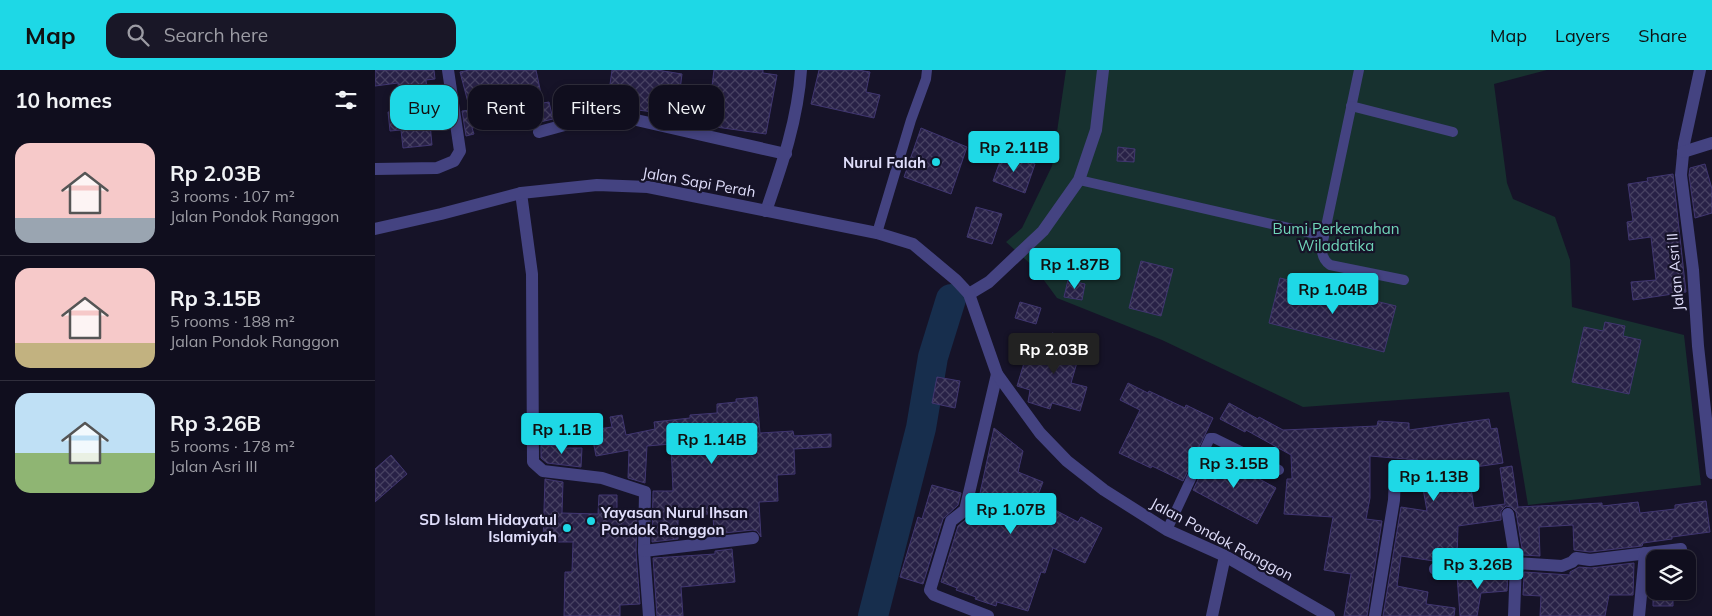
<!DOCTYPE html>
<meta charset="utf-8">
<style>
body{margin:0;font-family:Mulish,sans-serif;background:#191727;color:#f1f3f6;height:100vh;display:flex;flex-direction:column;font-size:19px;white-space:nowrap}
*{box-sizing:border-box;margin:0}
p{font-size:16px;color:#9c9ca4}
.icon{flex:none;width:28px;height:28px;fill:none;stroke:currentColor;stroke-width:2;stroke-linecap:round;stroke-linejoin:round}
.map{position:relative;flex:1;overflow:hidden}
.details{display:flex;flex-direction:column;background:#100e1e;width:375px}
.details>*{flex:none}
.banner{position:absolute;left:15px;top:15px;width:475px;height:45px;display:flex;gap:10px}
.tools{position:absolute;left:1271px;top:480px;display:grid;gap:10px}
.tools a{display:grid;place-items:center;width:50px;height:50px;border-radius:10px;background:#100e1e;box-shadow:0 2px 8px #0003,0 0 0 1px #302e3c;font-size:25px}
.price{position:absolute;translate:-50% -42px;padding:0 11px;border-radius:5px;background:#1ed8e6;color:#111;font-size:16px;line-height:32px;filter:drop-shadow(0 1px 2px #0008)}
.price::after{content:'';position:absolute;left:50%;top:30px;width:15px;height:11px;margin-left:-8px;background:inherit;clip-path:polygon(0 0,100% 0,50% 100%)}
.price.active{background:#222;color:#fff}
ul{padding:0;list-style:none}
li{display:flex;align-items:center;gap:15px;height:125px;padding:0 15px}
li+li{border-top:1px solid #302e3c}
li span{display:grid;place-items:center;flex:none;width:140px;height:100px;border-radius:15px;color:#555}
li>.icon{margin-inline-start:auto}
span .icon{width:60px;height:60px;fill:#fffc;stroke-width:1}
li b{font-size:21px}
h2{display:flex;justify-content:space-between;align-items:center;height:60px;padding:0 15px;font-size:21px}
.pill{padding:0 18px;border-radius:15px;background:#100e1e;box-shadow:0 2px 8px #0003,0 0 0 1px #302e3c;font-size:18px;line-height:45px}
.pill.active{background:#1ed8e6;color:#111}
header{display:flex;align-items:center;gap:30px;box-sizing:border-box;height:70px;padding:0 25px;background:#1ed8e6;color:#111}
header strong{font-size:24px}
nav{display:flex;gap:28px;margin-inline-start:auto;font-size:18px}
.search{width:350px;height:45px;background:#191727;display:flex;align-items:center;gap:12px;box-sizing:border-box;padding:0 18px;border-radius:15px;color:#9c9ca4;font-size:19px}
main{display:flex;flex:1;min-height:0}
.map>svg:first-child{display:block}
</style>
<header>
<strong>Map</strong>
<div class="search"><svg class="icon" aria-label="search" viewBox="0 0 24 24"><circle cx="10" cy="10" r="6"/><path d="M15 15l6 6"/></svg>Search here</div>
<nav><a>Map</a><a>Layers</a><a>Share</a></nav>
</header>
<main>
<section class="details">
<h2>10 homes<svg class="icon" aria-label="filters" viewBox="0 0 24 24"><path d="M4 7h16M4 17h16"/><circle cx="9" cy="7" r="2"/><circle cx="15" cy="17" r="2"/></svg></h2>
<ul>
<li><span style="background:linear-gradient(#f6c9c9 75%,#9aa5b1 0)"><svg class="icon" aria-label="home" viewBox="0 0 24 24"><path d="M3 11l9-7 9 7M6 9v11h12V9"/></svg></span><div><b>Rp 2.03B</b><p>3 rooms · 107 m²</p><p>Jalan Pondok Ranggon</p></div></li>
<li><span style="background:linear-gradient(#f6c9c9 75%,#c2b280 0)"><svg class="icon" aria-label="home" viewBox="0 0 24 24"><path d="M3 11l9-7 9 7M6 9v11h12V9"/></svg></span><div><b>Rp 3.15B</b><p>5 rooms · 188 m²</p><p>Jalan Pondok Ranggon</p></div></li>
<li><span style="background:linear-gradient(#bfe0f5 60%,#8fb573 0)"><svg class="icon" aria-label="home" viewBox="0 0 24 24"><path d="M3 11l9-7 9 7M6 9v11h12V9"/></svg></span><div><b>Rp 3.26B</b><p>5 rooms · 178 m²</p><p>Jalan Asri III</p></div></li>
</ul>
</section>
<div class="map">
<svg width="1337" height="546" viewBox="0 0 1337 546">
<defs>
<pattern id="building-cross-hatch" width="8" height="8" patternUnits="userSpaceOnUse" patternTransform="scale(1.25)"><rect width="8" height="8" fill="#282147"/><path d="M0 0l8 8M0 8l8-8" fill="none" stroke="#474162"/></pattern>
</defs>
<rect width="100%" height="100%" fill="#161328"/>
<path fill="#17312f" d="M 691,0 L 1172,0 L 1119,14 L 1132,113 L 1138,129 L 1180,147 L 1195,190 L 1197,237 L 1309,265 L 1326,415 L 1153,435 L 1134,322 L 928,337 L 787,270 L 682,228 L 660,198 L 631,172 L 647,158 L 677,96 Z"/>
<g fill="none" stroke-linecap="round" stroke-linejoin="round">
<path stroke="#172e4d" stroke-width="30" d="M 498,546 L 546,358 L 558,287 L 576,229"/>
</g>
<g fill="url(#building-cross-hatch)" stroke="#403670">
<path d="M 0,0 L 59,0 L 60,9 L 51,10 L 57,75 L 28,78 L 26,60 L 15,61 L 13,42 L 25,41 L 23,13 L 0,16 Z"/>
<path d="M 94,0 L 161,0 L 168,33 L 174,32 L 178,49 L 152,55 L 151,48 L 97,58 L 99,64 L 91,66 L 87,41 L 95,40 L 85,2 Z"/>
<path d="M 237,0 L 282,0 L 307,4 L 305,20 L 336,24 L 339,0 L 388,0 L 388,3 L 402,5 L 391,64 L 305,52 L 277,45 L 278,42 L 232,36 Z"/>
<path d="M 444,0 L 483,0 L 495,2 L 491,22 L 505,25 L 499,48 L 436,34 Z"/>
<path d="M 546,58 L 592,77 L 576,124 L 529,107 Z"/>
<path d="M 743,77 L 760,79 L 759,92 L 742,91 Z"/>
<path d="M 628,83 L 660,94 L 650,123 L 618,111 Z"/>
<path d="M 1330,94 L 1337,119 L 1337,143 L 1320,148 L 1314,105 L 1315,98 Z"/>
<path d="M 1298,104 L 1311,222 L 1258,230 L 1256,212 L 1281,210 L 1276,167 L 1254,170 L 1252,152 L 1258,151 L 1253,114 L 1273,111 L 1272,108 Z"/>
<path d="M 601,137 L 627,144 L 617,174 L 592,167 Z"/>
<path d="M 766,191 L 798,199 L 786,246 L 754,238 Z"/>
<path d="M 905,208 L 1021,236 L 1009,282 L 894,253 Z"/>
<path d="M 693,210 L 710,214 L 707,230 L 689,227 Z"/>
<path d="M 645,232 L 666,238 L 661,254 L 640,248 Z"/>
<path d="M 1230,252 L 1250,256 L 1248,266 L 1266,270 L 1254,324 L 1197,312 L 1209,257 L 1228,261 Z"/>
<path d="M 677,263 L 708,272 L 696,313 L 712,317 L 705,341 L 677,333 L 675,339 L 653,332 L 655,320 L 642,316 L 653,280 L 671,286 Z"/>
<path d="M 562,307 L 585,311 L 580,338 L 557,333 Z"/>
<path d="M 753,313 L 773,323 L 774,321 L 810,338 L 811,335 L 838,348 L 808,411 L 777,396 L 776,398 L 744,383 L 765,340 L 745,330 Z"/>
<path d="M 382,327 L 385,363 L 418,361 L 419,366 L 456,364 L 456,377 L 419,379 L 420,404 L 402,405 L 403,431 L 384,432 L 386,467 L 382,461 L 378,460 L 339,464 L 338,444 L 311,444 L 310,448 L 303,447 L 303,469 L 277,472 L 278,421 L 298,421 L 296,374 L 272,376 L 270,413 L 253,408 L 254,380 L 221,386 L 216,360 L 237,357 L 235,347 L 247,345 L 251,365 L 280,359 L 279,352 L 315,348 L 315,345 L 342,343 L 342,334 L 361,332 L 361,329 Z"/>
<path d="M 854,333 L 883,349 L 884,347 L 908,360 L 1002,356 L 1003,351 L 1034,353 L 1034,360 L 1114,349 L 1116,359 L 1122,358 L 1128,393 L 1093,398 L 1099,438 L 1130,434 L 1125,398 L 1137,396 L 1143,437 L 1227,433 L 1227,436 L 1263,432 L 1265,443 L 1300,439 L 1300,435 L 1331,431 L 1335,462 L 1297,467 L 1297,469 L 1268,473 L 1267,476 L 1215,482 L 1199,480 L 1198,455 L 1164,457 L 1165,486 L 1148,485 L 1141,442 L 1136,437 L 1131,436 L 1126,441 L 1126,450 L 1083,456 L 1082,489 L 1059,491 L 1026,486 L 1022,516 L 1053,522 L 1051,534 L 1080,538 L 1079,546 L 1008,546 L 1026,437 L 1052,441 L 1043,390 L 995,386 L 995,428 L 991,449 L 1007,451 L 992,546 L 969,546 L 976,504 L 949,500 L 958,447 L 909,444 L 912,409 L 917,409 L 916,385 L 871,360 L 870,362 L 845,349 Z"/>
<path d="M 619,358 L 648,381 L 643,402 L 668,412 L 661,430 L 703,452 L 706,447 L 727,458 L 710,493 L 678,478 L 670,503 L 666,502 L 653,541 L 622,532 L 621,536 L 600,529 L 601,527 L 581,520 L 582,518 L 566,512 L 583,456 L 595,446 L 601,428 L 604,428 Z"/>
<path d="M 166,375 L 190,376 L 190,378 L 207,378 L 206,397 L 172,393 L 166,388 Z"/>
<path d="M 836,383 L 901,418 L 882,454 L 818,420 Z"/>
<path d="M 16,385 L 32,404 L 0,432 L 0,399 Z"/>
<path d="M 170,409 L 188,412 L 187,443 L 223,444 L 224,425 L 242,425 L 242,443 L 262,444 L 261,482 L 265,534 L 245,535 L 245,546 L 189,546 L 190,502 L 197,502 L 198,472 L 168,472 Z"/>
<path d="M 557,415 L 586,423 L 583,435 L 568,449 L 548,514 L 525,507 L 543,447 L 547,449 Z"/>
<path d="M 357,479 L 360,512 L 306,517 L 308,546 L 282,546 L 278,488 L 340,484 L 340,481 Z"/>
<path d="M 1259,493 L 1258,525 L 1234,525 L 1230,546 L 1165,546 L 1166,526 L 1148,525 L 1149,502 L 1195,505 L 1195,502 L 1204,497 L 1216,498 Z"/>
<path d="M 1133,502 L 1132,521 L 1106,523 L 1102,546 L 1085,546 L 1082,505 Z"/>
<path d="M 1275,512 L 1280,512 L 1280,521 L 1298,521 L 1298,536 L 1278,536 L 1278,524 L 1274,524 Z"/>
</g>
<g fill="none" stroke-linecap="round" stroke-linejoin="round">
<g stroke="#444381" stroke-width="10">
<path d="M 984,0 L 949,166 C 947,177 944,187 955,195 L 1029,210"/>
<path d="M 976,36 L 1078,62"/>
<path d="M 704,110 L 949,166"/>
<path d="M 502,163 L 536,50 L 551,9 L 552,0"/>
<path d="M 792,460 L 835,368 L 839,368 L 904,400"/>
</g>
<g stroke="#444381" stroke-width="12">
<path d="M 1325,0 L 1309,74 L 1306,105 L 1318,200 L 1323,276 L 1337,403"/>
<path d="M 164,62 L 208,50 L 257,49 L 411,84"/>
<path d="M 1308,82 L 1337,73"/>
<path d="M 0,99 L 62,98 L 79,91 L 85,81 L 73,0"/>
<path d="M 146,123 L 157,204 L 158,392 L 168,401 L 227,408 L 270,422 L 269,481 L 274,546"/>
<path d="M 391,141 C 407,95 423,49 426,0"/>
<path d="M 594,224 L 614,212 L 668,161 L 704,110 L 721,60 L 728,0"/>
<path d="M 1133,444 L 1141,493 L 1139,546"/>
<path d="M 269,481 L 378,468"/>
<path d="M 1060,499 L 1141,493 L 1187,496 L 1197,492 L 1201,488 L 1215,490 L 1306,479"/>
<path d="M 613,546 L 559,525 L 555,520 L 576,451 L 590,440 L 622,304"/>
<path d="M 837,546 L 850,486"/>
<path d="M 1000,546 L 1019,430 L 1020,406"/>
<path d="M 1264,546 L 1270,483"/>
</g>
<path stroke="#444381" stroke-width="12" d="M 0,159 L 66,144 L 146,123 L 222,115 L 273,117 L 502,163 L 538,174 L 581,210 L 594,224 L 622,304 L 665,363 L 692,391 L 729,420 L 792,460 L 850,486 L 954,546"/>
</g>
<g fill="#1ed8e6" stroke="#161328" stroke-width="2">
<circle cx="561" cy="92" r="5"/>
<circle cx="216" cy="451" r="5"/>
<circle cx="192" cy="458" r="5"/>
</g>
<g text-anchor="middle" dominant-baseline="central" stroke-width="4.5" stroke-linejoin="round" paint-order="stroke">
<g font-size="15" font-weight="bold" fill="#e0defb" stroke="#161328" text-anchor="end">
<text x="551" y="92">Nurul Falah</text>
<text x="226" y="442" text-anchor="start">Yayasan Nurul Ihsan<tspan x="226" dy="17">Pondok Ranggon</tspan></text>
<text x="182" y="449">SD Islam Hidayatul<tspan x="182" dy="17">Islamiyah</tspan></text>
</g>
<g font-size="15" fill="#e0defb" stroke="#161328">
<text transform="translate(324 112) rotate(10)">Jalan Sapi Perah</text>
<text transform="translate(1300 202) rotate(-95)">Jalan Asri II</text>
<text transform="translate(847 469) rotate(28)">Jalan Pondok Ranggon</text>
</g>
<g font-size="15" fill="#70d5b9" stroke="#161328">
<text x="961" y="158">Bumi Perkemahan<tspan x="961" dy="17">Wiladatika</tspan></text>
</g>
</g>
</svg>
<div class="tools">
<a><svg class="icon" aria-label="layers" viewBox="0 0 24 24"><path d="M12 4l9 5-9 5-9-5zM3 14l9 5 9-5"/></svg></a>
</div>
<b class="price" style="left:639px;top:103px">Rp 2.11B</b>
<b class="price" style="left:700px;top:220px">Rp 1.87B</b>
<b class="price" style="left:958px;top:245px">Rp 1.04B</b>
<b class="price active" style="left:679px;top:305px">Rp 2.03B</b>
<b class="price" style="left:187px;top:385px">Rp 1.1B</b>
<b class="price" style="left:337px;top:395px">Rp 1.14B</b>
<b class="price" style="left:859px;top:419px">Rp 3.15B</b>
<b class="price" style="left:1059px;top:432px">Rp 1.13B</b>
<b class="price" style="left:636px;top:465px">Rp 1.07B</b>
<b class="price" style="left:1103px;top:520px">Rp 3.26B</b>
<div class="banner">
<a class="pill active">Buy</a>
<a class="pill">Rent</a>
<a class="pill">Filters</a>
<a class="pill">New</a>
</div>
</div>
</main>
